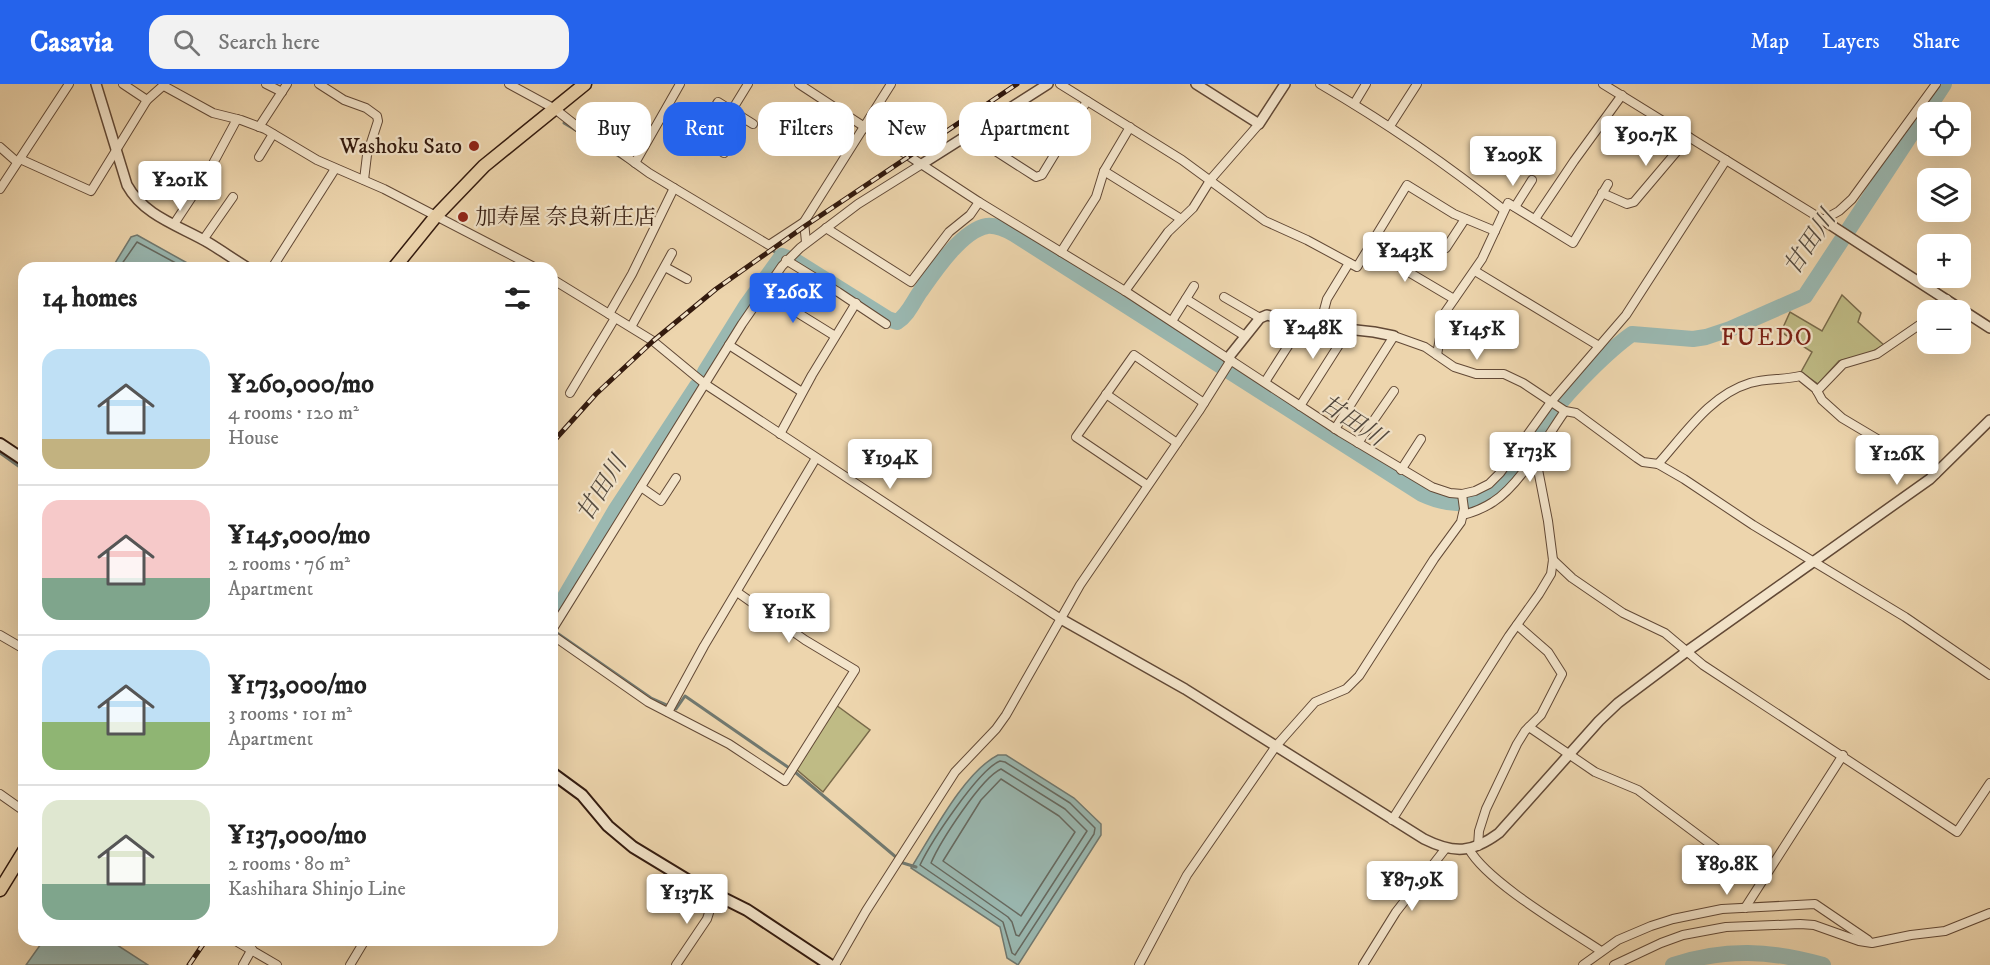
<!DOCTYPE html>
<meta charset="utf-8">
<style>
body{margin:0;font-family:"IM FELL DW Pica","Noto Serif JP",serif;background:#f2f2f2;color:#222;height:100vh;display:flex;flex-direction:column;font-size:22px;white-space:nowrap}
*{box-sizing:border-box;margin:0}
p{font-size:20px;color:#767676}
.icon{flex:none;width:33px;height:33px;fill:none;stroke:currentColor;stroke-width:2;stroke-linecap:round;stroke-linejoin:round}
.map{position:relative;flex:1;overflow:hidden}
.side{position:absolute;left:18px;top:178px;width:540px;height:684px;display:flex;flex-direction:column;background:#fff;border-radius:18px;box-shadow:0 6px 24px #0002}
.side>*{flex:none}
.banner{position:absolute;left:576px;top:18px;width:570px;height:54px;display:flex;gap:12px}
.tools{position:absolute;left:1917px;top:18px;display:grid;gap:12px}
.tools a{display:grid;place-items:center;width:54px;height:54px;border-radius:12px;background:#fff;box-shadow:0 6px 24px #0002;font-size:30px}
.price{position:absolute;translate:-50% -51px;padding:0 14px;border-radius:6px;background:#fff;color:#222;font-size:20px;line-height:39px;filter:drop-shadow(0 2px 3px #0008)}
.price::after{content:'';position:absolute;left:50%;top:36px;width:18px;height:14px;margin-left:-9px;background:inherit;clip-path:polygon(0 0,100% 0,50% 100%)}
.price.current{background:#2563eb;color:#fff}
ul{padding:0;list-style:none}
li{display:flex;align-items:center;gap:18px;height:150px;padding:0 24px}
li+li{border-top:2px solid #e0e0e0}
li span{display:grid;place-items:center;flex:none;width:168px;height:120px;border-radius:18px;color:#555}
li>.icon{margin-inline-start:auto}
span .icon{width:72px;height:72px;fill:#fffc;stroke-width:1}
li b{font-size:26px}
h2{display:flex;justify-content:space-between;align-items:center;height:72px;padding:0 24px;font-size:26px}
.pill{padding:0 21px;border-radius:18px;background:#fff;box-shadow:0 6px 24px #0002;font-size:21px;line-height:54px}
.pill.current{background:#2563eb;color:#fff}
header{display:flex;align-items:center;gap:36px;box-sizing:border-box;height:84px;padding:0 30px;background:#2563eb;color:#fff}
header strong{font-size:28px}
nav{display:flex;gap:33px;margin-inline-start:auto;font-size:21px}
.search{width:420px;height:54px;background:#f2f2f2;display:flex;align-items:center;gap:15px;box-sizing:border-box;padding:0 21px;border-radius:18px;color:#767676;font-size:22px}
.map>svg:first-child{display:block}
</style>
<header>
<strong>Casavia</strong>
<div class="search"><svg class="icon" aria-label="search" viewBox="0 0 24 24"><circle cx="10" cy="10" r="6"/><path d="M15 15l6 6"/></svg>Search here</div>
<nav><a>Map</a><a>Layers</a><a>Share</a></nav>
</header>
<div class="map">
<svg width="1990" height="881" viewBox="0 0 1990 881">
<rect width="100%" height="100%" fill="#edd5ad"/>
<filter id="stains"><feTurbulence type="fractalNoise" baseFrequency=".00333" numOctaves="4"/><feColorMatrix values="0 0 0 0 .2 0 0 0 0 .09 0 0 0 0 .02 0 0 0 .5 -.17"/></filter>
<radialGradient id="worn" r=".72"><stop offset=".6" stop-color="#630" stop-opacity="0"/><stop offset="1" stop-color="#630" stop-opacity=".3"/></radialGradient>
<g fill="#bfbb85" stroke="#796a4a" stroke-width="1.5">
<path d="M 1842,211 L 1861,229 L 1858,238 L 1884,261 L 1870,269 L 1839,277 L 1818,300 L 1801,288 L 1812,268 L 1781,248 L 1790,228 L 1822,247 Z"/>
<path d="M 836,621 L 870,646 L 823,708 L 796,685 Z"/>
</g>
<g fill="#9ab8b1" stroke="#717970" stroke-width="1.5">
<path d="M 137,151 L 189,180 L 195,184 L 112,184 L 131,153 Z"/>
<path d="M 998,671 L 1006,671 L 1074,714 L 1101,740 L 1101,751 L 1018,881 L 1007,874 L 1000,843 L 911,784 C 932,751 964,688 998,671 Z"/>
<path d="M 43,857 L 111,857 L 148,881 L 26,881 Z"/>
</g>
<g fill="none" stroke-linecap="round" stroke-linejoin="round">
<g stroke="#666960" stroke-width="1.5">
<path d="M 119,184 L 137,158 L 185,184"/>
<path d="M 1000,677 L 1005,678 L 1070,719 L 1095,744 L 1094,750 L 1015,871 L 1012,869 L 1003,838 L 920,781 C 931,758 978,686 1000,677 Z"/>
<path d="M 1001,685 L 1065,725 L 1087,747 L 1019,852 L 1016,851 L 1012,838 L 1008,833 L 931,779 C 940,758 981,694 1001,685 Z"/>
<path d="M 1001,695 L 1059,732 L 1075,748 L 1021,832 L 943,777 L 981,716 Z"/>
</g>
<g stroke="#717970" stroke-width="3">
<path d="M 564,39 L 627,77"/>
<path d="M 632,81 L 672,107"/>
<path d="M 768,164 L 782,172"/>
<path d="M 0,369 L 24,386"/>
<path d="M 557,549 L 651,614 L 676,625 L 685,612 L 795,688 L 903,779 L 916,783"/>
</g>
<g stroke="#9ab8b1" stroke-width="16">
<path d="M 705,288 L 746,222 L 782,172 L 797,178 L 888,235 L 897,238 C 908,231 913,218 920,208 C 934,188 962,146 987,142 C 996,141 1005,145 1014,150 L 1422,410 C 1496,444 1516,377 1553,328 C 1570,305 1609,266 1632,250 L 1693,255 L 1706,253 L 1730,245 L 1805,212 L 1944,0"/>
<path d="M 552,535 L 615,427 L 697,302"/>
<path d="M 1673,881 C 1725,864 1771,866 1823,881"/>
</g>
<defs>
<g id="minor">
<path d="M 123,0 L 147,16"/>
<path d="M 266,0 L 282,8"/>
<path d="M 319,0 L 344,16 L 366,24 L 377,32 L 378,37 L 367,71 L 364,96"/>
<path d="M 509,0 L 555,25 L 579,44 L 620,68 L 649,89 L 769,161 L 804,138"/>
<path d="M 799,0 L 979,118 L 1125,207 L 1340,348 L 1432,403 L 1450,409 L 1462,410 L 1475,407 L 1489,400 L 1500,389 L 1551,318 L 1626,231 L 1726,76"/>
<path d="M 1060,0 L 1182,76 L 1265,137 L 1307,156 L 1357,183 L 1407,101 L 1454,130 L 1495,147"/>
<path d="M 1320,0 C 1385,38 1445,79 1504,126"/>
<path d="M 1603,0 L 1823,136 L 1839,127 L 1852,115 L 1936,0"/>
<path d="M 164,2 L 213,29 L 241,36 L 265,45 L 317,76 L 384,105 L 536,184"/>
<path d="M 1354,20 L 1366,0"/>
<path d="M 732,26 L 748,0"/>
<path d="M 1390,42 L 1417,0"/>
<path d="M 259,43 L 287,0"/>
<path d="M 969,50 L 1036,93 L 1042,91 L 1087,17"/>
<path d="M 0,63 L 17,78"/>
<path d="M 724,69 L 697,52 L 718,18 L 753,40"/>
<path d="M 259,73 L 273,50"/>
<path d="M 20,75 L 91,107 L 147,16 L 165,0"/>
<path d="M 635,79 L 680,0"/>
<path d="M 1104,87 L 1181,135"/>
<path d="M 0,105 L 69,0"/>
<path d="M 1602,109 L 1627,120 L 1634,118 L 1689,53"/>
<path d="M 1515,123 L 1532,96"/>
<path d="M 1535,135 L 1574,77 L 1622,11"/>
<path d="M 174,140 L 209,87 L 237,35"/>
<path d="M 826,144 L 911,198 L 949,148 L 970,131 L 979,118"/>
<path d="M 203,156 L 233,113"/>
<path d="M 806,158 L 804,138 L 891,0"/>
<path d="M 1368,164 L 1454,215"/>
<path d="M 1446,164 L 1465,135"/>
<path d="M 1061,168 L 1096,113 L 1104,87 L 1130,43"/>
<path d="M 786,176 L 838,208 L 886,240"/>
<path d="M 665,183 L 687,195"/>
<path d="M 272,184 L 335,85"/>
<path d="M 1475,187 L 1599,262"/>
<path d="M 552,195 L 653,257 L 705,300 L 1061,535"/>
<path d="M 1125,207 L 1168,148 L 1193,124 L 1211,95 L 1259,40"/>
<path d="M 764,208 L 835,252"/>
<path d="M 1224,213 L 1260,234"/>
<path d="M 1186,215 L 1245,252"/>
<path d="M 1938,226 L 1947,215"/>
<path d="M 609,230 L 632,190 L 674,104"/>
<path d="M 1172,237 L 1194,202"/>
<path d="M 1320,241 L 1327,215 L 1349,179"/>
<path d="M 631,243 L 672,169"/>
<path d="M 729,261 L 802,308"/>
<path d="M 1437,271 L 1444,230 L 1482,175 L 1508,119 L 1573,159 L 1608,100"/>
<path d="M 1265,298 L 1302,240"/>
<path d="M 1817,307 L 1843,280 L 1877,270 L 1928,235"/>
<path d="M 570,309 L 615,234"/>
<path d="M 1106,310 L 1177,359"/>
<path d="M 1300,322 L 1349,245"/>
<path d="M 1335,345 L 1394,252 L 1425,263 L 1454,283 L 1476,290 L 1504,290 L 1523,299 L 1565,327 L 1576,329 L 1637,374 L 1643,378 L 1658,380 L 1684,395 L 1753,441 L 1905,533 L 1990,591"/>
<path d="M 780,350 L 812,291 L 856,219"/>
<path d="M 1358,359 L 1394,307"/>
<path d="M 1658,380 C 1685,350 1710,311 1750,299 C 1766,294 1784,296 1800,292 L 1816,305 L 1822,316 L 1842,334 L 1936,390"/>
<path d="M 1401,386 L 1421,355"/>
<path d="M 1147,401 L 1076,353 L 1134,271 L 1204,319"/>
<path d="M 641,403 L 661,417 L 676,394"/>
<path d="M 1463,431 C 1474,428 1484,424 1493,418 C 1520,401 1546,354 1565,327"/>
<path d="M 1553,476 L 1572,494 L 1623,529 L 1665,549 L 1703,581 L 1957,748 L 1990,699"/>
<path d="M 552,546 L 742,240 L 782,182 L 800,164 L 858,120 L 922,80"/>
<path d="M 0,551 L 24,565"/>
<path d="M 552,551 L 648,618 L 729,660 L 785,697 L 855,586 L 805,556 L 737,508"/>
<path d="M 668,628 L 704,562 L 816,374"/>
<path d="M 1529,643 L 1595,688 L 1638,706 L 1761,798"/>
<path d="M 0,710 L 24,727"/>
<path d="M 1392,736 L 1509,552 L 1539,510 L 1551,490 L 1553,476 L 1548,437 L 1535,370"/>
<path d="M 1478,762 L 1479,747 L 1486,725 L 1517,660 L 1525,647 L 1541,631 L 1562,590 L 1548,568 L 1517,541"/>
<path d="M 1469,765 C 1487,798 1568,845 1601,867"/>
<path d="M 1745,824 L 1843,671"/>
<path d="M 234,856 L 277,881"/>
<path d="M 243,881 L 252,865"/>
<path d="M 350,881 L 365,856"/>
<path d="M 676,881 L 707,835 L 715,810"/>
<path d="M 835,881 L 866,827 L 955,688 L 996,645 L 1006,631 L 1080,501 L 1199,327 L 1231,276"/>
<path d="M 1139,881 L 1187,791 L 1276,662 L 1315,618 L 1346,605 L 1359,592 L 1434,475 L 1461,438 L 1464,425 L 1462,410"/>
<path d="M 1363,881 L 1396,828 L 1446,764"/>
<path d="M 1583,881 L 1618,856 L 1651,842 L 1673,835 L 1722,825 L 1815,820 L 1868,856"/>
<path d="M 1614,881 L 1661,859 L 1683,851 L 1726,843 L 1800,840 L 1814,841 L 1859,857 L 1872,859 L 1911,851 L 1945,847 L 1990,829"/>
</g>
<g id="tertiary">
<path d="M 96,0 L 127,101 C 144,132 180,142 209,159 C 222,167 235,176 248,184"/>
<path d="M 1196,0 L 1259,40 L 1285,0"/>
<path d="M 922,80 L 1048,0"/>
<path d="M 1823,136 L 1990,244"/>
<path d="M 1228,274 L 1260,234 L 1267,231 L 1302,240 L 1374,248 L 1394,252"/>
<path d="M 1061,535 L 1185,605 L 1424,755 C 1454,770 1472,769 1499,749 L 1599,637 L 1618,619 L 1686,568 L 1930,395 L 1990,336"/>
</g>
<g id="secondary">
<path d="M 0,360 L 24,376"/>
<path d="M 552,689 L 582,711 L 608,742 L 633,763 L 689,797 L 747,826 L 830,881"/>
</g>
<g id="trunk">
<path d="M 394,184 L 436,132 L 484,82 L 585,0"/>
<path d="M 0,806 L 24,767"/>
</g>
</defs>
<use href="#minor" stroke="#624936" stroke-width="10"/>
<use href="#tertiary" stroke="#624936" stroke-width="12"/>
<use href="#secondary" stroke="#331a0e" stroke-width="14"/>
<use href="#trunk" stroke="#331a0e" stroke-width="15"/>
<use href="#minor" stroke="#f3e4ca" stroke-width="8"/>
<use href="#tertiary" stroke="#f3e4ca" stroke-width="9"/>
<use href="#secondary" stroke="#f3e4ca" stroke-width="10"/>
<use href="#trunk" stroke="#edd5ad" stroke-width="12"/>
<defs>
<g id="rail">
<path d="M 552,359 L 596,310 L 653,257 L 716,205 L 805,142 L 1017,0"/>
<path d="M 189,881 L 206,856"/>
</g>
</defs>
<use href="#rail" stroke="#331a0e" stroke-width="5"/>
<use href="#rail" stroke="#f3e4ca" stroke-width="3" stroke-dasharray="9" stroke-linecap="butt"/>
</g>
<g fill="#8f2418" stroke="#f3e4ca" stroke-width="2">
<circle cx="474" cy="62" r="6"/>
<circle cx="463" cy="133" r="6"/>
</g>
<g text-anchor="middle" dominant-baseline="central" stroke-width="4.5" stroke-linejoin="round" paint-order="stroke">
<g font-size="22" fill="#331a0e" stroke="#f3e4ca" text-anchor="end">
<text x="462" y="62">Washoku Sato</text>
<text x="475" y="133" text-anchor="start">加寿屋 奈良新庄店</text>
</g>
<g font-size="24" font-style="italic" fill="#52493f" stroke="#f3e4ca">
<text transform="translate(1810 159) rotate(-56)">甘田川</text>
<text transform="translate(1352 337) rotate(33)">甘田川</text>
<text transform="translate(602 405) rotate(-58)">甘田川</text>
</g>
<g font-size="24" letter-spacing="1.5" fill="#7a1f14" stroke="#f3e4ca">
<text x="1767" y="254">FUEDO</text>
</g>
</g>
<rect width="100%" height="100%" filter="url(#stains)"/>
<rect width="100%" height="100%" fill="url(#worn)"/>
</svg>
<div class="tools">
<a><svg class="icon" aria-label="locate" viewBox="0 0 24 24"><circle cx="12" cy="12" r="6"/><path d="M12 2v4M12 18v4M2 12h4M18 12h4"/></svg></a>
<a><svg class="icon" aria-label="layers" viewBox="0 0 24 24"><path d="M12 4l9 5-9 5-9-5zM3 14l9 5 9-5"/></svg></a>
<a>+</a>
<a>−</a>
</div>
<b class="price" style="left:1646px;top:83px">¥90.7K</b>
<b class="price" style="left:1513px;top:103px">¥209K</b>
<b class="price" style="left:180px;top:128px">¥201K</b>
<b class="price" style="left:1405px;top:199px">¥243K</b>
<b class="price current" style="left:793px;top:240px">¥260K</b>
<b class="price" style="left:1313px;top:276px">¥248K</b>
<b class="price" style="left:1477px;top:277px">¥145K</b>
<b class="price" style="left:1530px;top:399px">¥173K</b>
<b class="price" style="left:1897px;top:402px">¥126K</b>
<b class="price" style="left:890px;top:406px">¥194K</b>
<b class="price" style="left:789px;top:560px">¥101K</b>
<b class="price" style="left:1727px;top:812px">¥89.8K</b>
<b class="price" style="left:1412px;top:828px">¥87.9K</b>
<b class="price" style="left:687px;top:841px">¥137K</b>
<div class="banner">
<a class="pill">Buy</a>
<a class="pill current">Rent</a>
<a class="pill">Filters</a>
<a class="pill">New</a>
<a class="pill">Apartment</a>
</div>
<section class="side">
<h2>14 homes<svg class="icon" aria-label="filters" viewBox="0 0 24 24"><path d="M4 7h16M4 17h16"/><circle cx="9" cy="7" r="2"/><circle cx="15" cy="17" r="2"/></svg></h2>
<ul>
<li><span style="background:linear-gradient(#bfe0f5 75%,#c2b280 0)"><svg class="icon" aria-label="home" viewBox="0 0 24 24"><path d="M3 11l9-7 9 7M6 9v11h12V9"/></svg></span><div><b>¥260,000/mo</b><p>4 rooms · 120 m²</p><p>House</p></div></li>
<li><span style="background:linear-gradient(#f6c9c9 65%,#7fa58c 0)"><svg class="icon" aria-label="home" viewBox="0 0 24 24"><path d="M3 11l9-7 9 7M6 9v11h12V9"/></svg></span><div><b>¥145,000/mo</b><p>2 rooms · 76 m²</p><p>Apartment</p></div></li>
<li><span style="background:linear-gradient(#bfe0f5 60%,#8fb573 0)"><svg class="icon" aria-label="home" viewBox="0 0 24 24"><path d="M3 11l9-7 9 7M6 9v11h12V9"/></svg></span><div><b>¥173,000/mo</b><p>3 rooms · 101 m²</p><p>Apartment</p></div></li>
<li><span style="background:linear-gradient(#dfe7d0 70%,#7fa58c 0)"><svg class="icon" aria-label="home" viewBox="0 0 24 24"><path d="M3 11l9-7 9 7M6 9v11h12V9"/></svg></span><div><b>¥137,000/mo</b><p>2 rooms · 80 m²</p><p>Kashihara Shinjo Line</p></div></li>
</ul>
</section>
</div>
